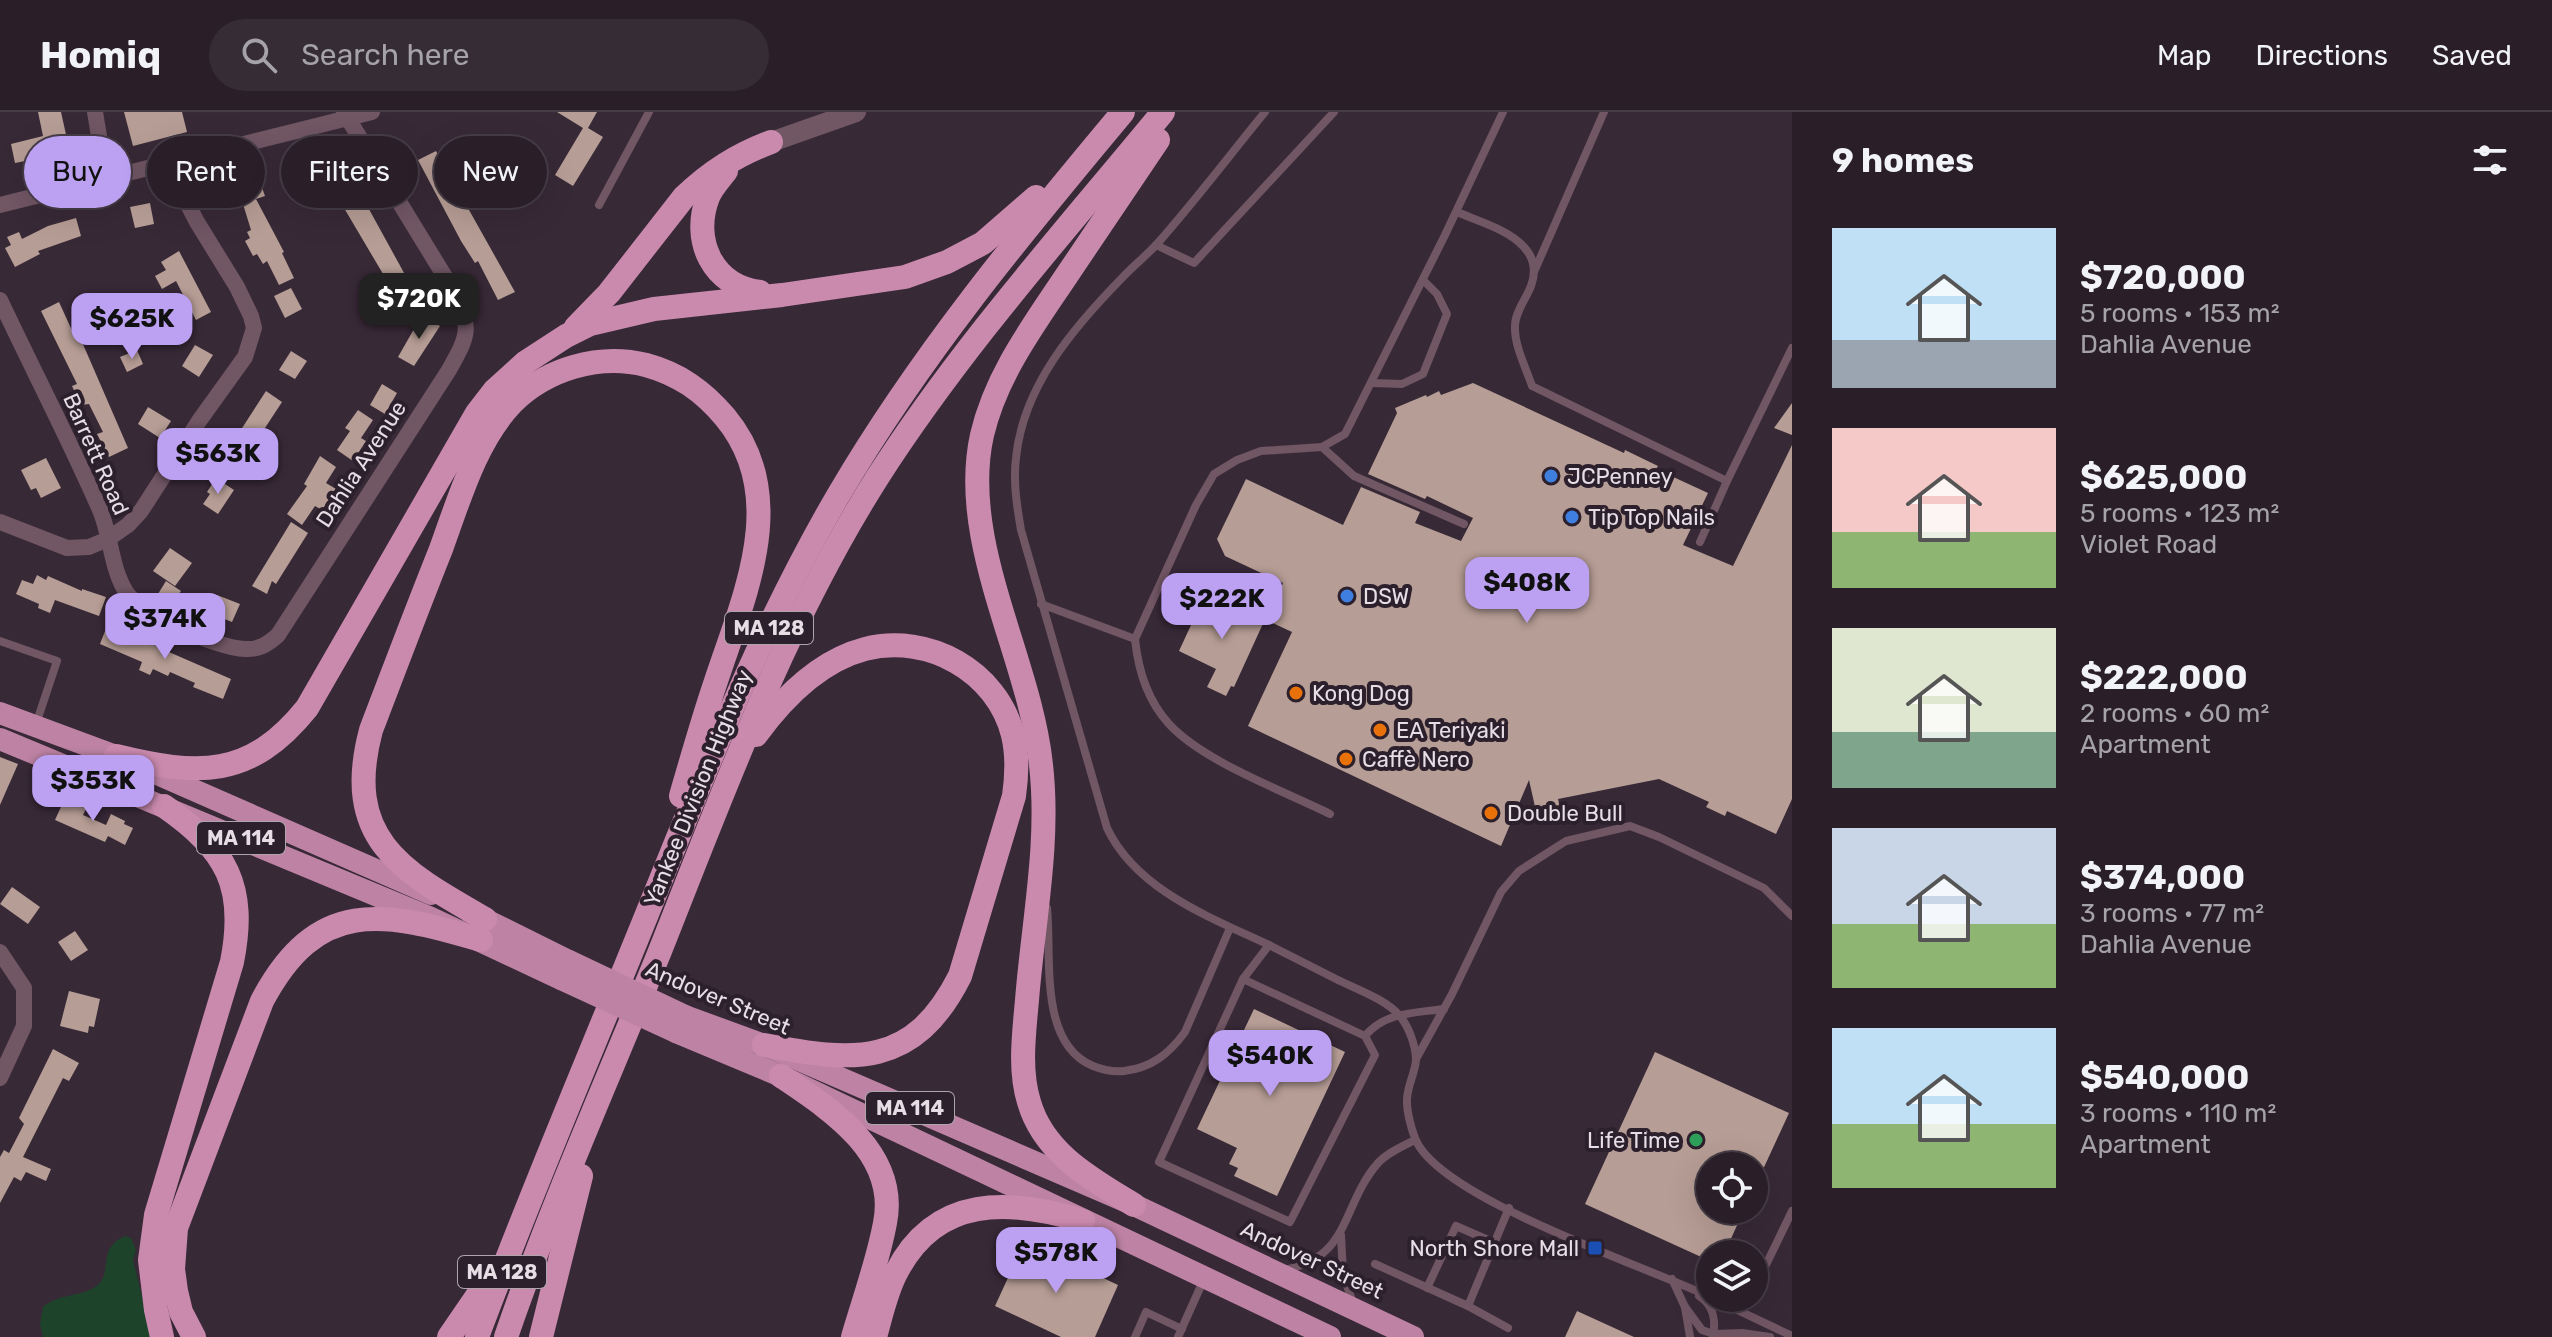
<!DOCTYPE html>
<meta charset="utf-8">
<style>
body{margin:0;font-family:Rubik,sans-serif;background:#362c35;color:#f1f3f6;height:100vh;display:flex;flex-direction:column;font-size:30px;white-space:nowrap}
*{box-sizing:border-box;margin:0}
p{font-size:26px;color:#a5a2a8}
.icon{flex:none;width:44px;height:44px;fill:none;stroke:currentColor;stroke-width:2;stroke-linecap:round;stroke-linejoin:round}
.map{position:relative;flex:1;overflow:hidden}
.sheet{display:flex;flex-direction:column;background:#2a1f29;width:760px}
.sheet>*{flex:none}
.hud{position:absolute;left:24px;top:24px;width:760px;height:72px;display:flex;gap:16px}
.buttons{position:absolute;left:1696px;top:1040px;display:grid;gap:16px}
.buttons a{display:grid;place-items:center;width:72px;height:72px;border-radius:50%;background:#2a1f29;box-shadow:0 8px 32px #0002,0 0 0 2px #463d46;font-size:40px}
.price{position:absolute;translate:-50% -68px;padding:0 18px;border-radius:16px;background:#bca0f2;color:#111;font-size:26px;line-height:52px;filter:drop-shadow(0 2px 4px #0008)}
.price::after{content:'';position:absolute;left:50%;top:48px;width:24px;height:18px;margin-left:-12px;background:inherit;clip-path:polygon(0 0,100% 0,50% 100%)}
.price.on{background:#222;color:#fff}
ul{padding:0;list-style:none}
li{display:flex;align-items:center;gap:24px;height:200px;padding:0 40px}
li span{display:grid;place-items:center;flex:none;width:224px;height:160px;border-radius:0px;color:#555}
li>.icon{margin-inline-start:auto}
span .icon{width:96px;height:96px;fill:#fffc;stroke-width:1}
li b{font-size:34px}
h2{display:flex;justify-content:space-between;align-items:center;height:96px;padding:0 40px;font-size:34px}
.tag{padding:0 28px;border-radius:36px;background:#2a1f29;box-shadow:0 8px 32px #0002,0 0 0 2px #463d46;font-size:28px;line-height:72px}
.tag.on{background:#bca0f2;color:#111}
header{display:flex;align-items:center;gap:48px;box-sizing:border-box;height:112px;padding:0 40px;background:#2a1f29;border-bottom:2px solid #463d46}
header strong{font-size:38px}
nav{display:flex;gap:44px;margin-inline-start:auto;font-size:28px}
.search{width:560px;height:72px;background:#362c35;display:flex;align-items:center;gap:20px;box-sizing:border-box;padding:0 28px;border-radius:44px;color:#a5a2a8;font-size:30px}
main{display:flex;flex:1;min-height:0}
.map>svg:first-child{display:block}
</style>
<header>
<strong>Homiq</strong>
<div class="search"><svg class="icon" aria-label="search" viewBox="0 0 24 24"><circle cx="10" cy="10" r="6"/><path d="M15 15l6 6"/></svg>Search here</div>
<nav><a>Map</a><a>Directions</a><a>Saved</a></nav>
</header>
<main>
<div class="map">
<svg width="1792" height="1225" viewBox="0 0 1792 1225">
<rect width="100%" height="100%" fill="#382937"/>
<path fill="#1e432b" d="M 125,1124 L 131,1126 L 136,1138 L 133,1148 L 152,1225 L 43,1225 L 40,1212 L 43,1195 C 58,1182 79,1185 95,1175 C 115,1162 95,1137 125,1124 Z"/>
<g fill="#b69d95">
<path d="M 38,0 L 61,0 L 67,27 L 73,26 L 76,39 L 15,51 L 11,32 L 43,24 Z"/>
<path d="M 124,0 L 182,0 L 187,20 L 133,34 Z"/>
<path d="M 557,0 L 597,0 L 588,16 L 603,25 L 573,74 L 555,63 L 583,16 Z"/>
<path d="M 436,39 L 515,180 L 498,188 L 478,149 L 475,151 L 461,129 L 418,48 Z"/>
<path d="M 342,48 L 420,190 L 410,195 L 408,193 L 397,200 L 381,170 L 386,167 L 344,96 L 325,57 Z"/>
<path d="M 249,68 L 251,73 L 260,70 L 265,84 L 256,87 L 284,140 L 282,141 L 294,166 L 279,173 L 267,149 L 263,152 L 257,142 L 253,144 L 245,129 L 250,126 L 247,120 L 251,118 L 243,92 L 226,97 L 219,78 Z"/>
<path d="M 150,91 L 154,112 L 135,116 L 130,95 Z"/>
<path d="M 76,106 L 81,124 L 38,139 L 40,142 L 15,155 L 5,136 L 11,133 L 7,125 L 19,120 L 22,127 L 48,114 Z"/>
<path d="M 179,139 L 211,200 L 196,208 L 176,169 L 162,177 L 155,164 L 166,158 L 161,150 Z"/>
<path d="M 291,176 L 302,197 L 285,206 L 274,184 Z"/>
<path d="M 59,190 L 75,225 L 79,223 L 128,336 L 109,345 L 97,322 L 103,320 L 89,292 L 81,293 L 72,274 L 77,272 L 41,199 Z"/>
<path d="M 422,203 L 440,214 L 414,254 L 398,245 Z"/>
<path d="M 195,233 L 213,243 L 199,265 L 182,254 Z"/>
<path d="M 137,238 L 143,252 L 127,260 L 120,245 Z"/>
<path d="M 291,239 L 307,249 L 295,267 L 279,258 Z"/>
<path d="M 1473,271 L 1624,341 L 1625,338 L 1658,354 L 1656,357 L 1708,381 L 1683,433 L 1733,454 L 1792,333 L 1792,687 L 1776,722 L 1727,699 L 1725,704 L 1706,695 L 1709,690 L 1659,667 L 1558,687 L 1561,701 L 1549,707 L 1538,708 L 1529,668 L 1501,734 L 1248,614 L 1292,520 L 1266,508 L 1283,471 L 1225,444 L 1217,427 L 1246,367 L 1343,413 L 1361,375 L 1420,400 L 1415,411 L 1461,429 L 1473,406 L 1427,384 L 1425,387 L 1368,362 L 1397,301 L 1395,296 L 1426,283 L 1427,285 L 1439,279 L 1441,283 Z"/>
<path d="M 382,272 L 397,281 L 385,302 L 370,293 Z"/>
<path d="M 266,279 L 282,290 L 242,351 L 226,341 Z"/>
<path d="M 1792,291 L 1792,323 L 1774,316 Z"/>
<path d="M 148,295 L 171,309 L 160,326 L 138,312 Z"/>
<path d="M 358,298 L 373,308 L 361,326 L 366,329 L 353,349 L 337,338 L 350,319 L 345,316 Z"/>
<path d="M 320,344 L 336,355 L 326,371 L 336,377 L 322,398 L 315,394 L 302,413 L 287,402 L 307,374 L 304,372 Z"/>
<path d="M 46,346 L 61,376 L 41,386 L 36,376 L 31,378 L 21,358 Z"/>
<path d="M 216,366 L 234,378 L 218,402 L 203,392 L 210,382 L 207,380 Z"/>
<path d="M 291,410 L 308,421 L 276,472 L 272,469 L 267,482 L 252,474 Z"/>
<path d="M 170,436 L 192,451 L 175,474 L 153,459 Z"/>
<path d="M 37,463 L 46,468 L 48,464 L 82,479 L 82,477 L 106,485 L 99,504 L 55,488 L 50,501 L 38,496 L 39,492 L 16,482 L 22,468 L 33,472 Z"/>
<path d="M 166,469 L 181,479 L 172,491 L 158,482 Z"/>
<path d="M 217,483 L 240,492 L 232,510 L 209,501 Z"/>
<path d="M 1204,485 L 1239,501 L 1242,494 L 1266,505 L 1234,575 L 1231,574 L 1226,584 L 1207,575 L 1216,557 L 1179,539 Z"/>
<path d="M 107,514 L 150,532 L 155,520 L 166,525 L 162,537 L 231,567 L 223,587 L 193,575 L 195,571 L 170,560 L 168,564 L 153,557 L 150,563 L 139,558 L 142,550 L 100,532 Z"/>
<path d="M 0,645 L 18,652 L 0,693 Z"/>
<path d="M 65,686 L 87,695 L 83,703 L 106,713 L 111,702 L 125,709 L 124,712 L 133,716 L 125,733 L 108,724 L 105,730 L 55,708 Z"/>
<path d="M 12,775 L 40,795 L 28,812 L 0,792 Z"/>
<path d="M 75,819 L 88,838 L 71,849 L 58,830 Z"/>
<path d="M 69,879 L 100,887 L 94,915 L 89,914 L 88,921 L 60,914 Z"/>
<path d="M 1254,897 L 1345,940 L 1277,1084 L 1234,1064 L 1238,1056 L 1229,1052 L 1237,1036 L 1197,1017 Z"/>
<path d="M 53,937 L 79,951 L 69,969 L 63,966 L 23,1045 L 51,1057 L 46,1069 L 26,1060 L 21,1069 L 14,1065 L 0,1091 L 0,1045 L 4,1038 L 9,1041 L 24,1012 L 19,1006 Z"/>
<path d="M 1655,940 L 1789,1001 L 1754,1077 L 1754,1054 L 1710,1054 L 1710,1098 L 1744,1098 L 1724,1142 L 1710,1142 L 1710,1149 L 1585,1092 Z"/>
<path d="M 1040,1136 L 1118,1173 L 1095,1225 L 1061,1225 L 995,1194 L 1018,1144 Z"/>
<path d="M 1577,1199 L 1634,1225 L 1565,1225 Z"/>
</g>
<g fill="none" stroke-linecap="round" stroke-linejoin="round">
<g stroke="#715664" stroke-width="8">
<path d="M 1265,0 C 1229,44 1195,89 1157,132 C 1146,144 1133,154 1122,166 C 1074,215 1023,274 1016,346 C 1013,370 1017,395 1021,418 L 1107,716 C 1137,779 1212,806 1271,834 C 1293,845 1314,856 1336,867 C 1356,877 1385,887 1399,903 C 1409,914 1416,935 1416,948 C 1415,962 1406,976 1407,990 C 1407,1000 1411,1016 1415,1026 C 1437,1086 1648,1155 1710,1185"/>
<path d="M 599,93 L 649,0"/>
<path d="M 1457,100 C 1487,113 1548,128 1531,174 C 1526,187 1515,200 1515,214 C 1514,233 1526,256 1532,274 L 1727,369 L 1792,236"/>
<path d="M 1156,133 L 1194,151 L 1334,0"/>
<path d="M 1534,160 L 1604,0"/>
<path d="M 1372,271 L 1402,272 L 1423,262 L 1447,202 L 1437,182 L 1423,168"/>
<path d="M 1322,335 L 1354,364 L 1464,412"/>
<path d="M 1700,430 L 1727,369"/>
<path d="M 1041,492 L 1135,527 L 1196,393 L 1214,362 L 1237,348 L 1261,339 L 1322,335 L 1345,322 L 1445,123 L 1503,0"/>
<path d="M 1135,527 C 1138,557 1148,589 1169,612 C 1204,650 1284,679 1330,702"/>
<path d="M 0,529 L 57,549 L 36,612"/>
<path d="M 1047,796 C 1052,845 1038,931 1093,954 C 1103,958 1114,960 1124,959 C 1151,956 1169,942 1185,920 L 1230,816"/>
<path d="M 1243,867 L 1269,833"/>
<path d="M 1365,924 L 1375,943 L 1290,1110 L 1159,1050 L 1243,867 L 1365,924 C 1385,900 1414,901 1444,897"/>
<path d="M 1416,947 L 1452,882 L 1501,780 L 1519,759 L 1566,729 L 1630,714 L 1659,725 L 1764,776 L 1792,804"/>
<path d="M 1341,1123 L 1343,1162 L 1353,1191"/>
<path d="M 1375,1152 L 1468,1194 L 1509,1096"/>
<path d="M 1764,1157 L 1792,1099"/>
<path d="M 1283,1158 C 1351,1147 1341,1093 1378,1051 C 1387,1041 1403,1034 1415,1028"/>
<path d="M 1672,1167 L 1685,1195 L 1690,1225"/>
<path d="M 1427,1176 L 1456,1114 L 1495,1131"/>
<path d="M 1699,1184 C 1714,1194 1716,1208 1713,1224"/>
<path d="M 1712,1186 L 1792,1224"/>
<path d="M 1468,1194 L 1508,1216"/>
<path d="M 1685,1195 L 1702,1218 L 1714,1222 L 1742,1221 L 1770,1225"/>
<path d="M 1135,1225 L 1146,1200 L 1182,1217"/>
<path d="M 1178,1225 L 1204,1167"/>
</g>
<g stroke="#715664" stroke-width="16">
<path d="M 95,0 L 106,66"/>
<path d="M 0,93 L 372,0"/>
<path d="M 0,188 C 33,258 69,327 100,398 C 111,424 111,456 126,480 C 141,503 217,536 245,537 C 259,538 268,532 278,523 L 449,258 C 466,227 472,219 458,186 L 344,0"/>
<path d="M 0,410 L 67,436 L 89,435 L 108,427 L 128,413 L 141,399 L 199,309 L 245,245 L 254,216 L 251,204 L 237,175 L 197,110 L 185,87 L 173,50"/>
<path d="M 0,840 L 24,876 L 24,914 L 0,966"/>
</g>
<path stroke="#715664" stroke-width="20" d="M 771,30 L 856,0"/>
<g stroke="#be83a4" stroke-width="22">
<path d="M 0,601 L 116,644 L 431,782"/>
<path d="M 0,627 L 431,806 L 561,867"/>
<path d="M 470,800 L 569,849"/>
<path d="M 685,904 L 764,933 L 1134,1093 L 1413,1225"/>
<path d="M 676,920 L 781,964 L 1330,1225"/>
</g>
<g stroke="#ca8aae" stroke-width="24">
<path d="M 726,59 C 720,67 712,75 708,85 C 691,129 713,174 760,180"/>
<path d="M 576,215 L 609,181 L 684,85 C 711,59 737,43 771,30"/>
<path d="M 756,623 C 783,586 819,549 865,537 C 928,521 997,559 1013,623 C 1018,644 1017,663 1014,684 L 960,864 C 913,957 854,950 764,933"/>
<path d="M 116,644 C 198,664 250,667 307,596 L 477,301 L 494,279 L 526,250 L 566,224 L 590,212 L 654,197 L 782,183 L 905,165 L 947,150 L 983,131 L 1036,85"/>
<path d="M 485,807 C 401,759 342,727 371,618 C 394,558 417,497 441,437 C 459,388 475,330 512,291 C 546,257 599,241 646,253 C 679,262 703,279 725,305 C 791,384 744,484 716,569 C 703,607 692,646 681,684"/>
<path d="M 781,964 C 830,997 899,1041 885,1111 C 878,1149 864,1187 853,1225"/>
<path d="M 1134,1093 C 1092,1067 1044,1042 1029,990 C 1019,958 1024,922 1027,888 C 1033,811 1050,731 1041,653 C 1030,546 958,431 982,323 C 996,263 1033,214 1067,163 C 1097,118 1128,73 1158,28"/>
<path d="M 162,1225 L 156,1198 L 150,1148 L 156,1103 L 232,850 C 247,774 227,738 164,694"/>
<path d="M 194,1225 L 181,1200 L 176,1179 L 173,1157 L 176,1116 L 262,889 C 317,785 382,799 481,828"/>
<path d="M 449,1225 L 486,1171"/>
<path d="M 477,1225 C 530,1083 590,943 647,802 C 705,659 761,515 839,382 C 920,244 1021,122 1123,0"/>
<path d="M 506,1225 C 551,1094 608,967 660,839 C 724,678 784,513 877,366 C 961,235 1065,119 1163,0"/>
<path d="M 541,1225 L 581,1064"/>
<path d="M 875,1225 C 881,1204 886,1180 896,1161 C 936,1082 1010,1087 1083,1109"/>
</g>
<g stroke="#be83a4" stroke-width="22">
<path d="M 569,849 L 685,904"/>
<path d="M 561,867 L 676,920"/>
</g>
</g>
<g fill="#3f7fe0" stroke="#2d202d" stroke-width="3">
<circle cx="1551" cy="364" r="8"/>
<circle cx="1572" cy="405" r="8"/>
<circle cx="1347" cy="484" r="8"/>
</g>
<g fill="#e8710a" stroke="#2d202d" stroke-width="3">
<circle cx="1296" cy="581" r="8"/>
<circle cx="1380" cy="618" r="8"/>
<circle cx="1346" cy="647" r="8"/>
<circle cx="1491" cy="701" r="8"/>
</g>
<circle fill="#2e9e5b" stroke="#2d202d" stroke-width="3" cx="1696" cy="1028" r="8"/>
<rect fill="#1a4fb4" stroke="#2d202d" stroke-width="3" x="1587" y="1128" width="16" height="16" rx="4"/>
<g text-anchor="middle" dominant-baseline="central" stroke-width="8" stroke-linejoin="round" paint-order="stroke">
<g fill="#2d202d" stroke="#aea4ae" stroke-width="2">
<rect x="725" y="500" width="88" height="32" rx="6"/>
<rect x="197" y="710" width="88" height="32" rx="6"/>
<rect x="866" y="980" width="88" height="32" rx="6"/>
<rect x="458" y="1144" width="88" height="32" rx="6"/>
</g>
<g font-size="20" font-weight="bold" fill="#e6dde5">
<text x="769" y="516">MA 128</text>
<text x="241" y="726">MA 114</text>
<text x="910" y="996">MA 114</text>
<text x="502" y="1160">MA 128</text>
</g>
<g font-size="22" fill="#e6dde5" stroke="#2d202d">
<text transform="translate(96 342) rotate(66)">Barrett Road</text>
<text transform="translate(361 352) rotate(-57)">Dahlia Avenue</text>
<text transform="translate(698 676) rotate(-68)">Yankee Division Highway</text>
<text transform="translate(718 886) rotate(23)">Andover Street</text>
<text transform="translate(1312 1148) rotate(25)">Andover Street</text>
</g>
<g font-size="22" fill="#e6dde5" stroke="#2d202d" text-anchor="start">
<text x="1567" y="364">JCPenney</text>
<text x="1588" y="405">Tip Top Nails</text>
<text x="1363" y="484">DSW</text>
<text x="1312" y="581">Kong Dog</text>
<text x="1396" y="618">EA Teriyaki</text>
<text x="1362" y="647">Caffè Nero</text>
<text x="1507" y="701">Double Bull</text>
<text x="1680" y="1028" text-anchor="end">Life Time</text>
<text x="1579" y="1136" text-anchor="end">North Shore Mall</text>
</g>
</g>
</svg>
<div class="buttons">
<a><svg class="icon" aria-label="locate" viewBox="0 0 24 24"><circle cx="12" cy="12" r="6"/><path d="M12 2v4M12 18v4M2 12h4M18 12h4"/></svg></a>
<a><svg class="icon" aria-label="layers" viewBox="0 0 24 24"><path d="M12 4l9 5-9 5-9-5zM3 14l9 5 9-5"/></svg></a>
</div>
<b class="price on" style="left:419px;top:229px">$720K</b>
<b class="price" style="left:132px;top:249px">$625K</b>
<b class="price" style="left:218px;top:384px">$563K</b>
<b class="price" style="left:1527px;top:513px">$408K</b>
<b class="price" style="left:1222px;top:529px">$222K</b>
<b class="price" style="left:165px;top:549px">$374K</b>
<b class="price" style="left:93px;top:711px">$353K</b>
<b class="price" style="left:1270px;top:986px">$540K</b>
<b class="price" style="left:1056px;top:1183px">$578K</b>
<div class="hud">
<a class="tag on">Buy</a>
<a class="tag">Rent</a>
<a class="tag">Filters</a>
<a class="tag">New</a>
</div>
</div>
<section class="sheet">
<h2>9 homes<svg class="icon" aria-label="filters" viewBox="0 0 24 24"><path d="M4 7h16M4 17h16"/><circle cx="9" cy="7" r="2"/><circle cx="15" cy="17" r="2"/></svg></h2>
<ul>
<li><span style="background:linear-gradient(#bfe0f5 70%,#9aa5b1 0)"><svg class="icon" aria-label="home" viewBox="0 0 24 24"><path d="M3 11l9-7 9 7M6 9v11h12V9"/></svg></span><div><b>$720,000</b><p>5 rooms · 153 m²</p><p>Dahlia Avenue</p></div></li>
<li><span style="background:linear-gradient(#f6c9c9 65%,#8fb573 0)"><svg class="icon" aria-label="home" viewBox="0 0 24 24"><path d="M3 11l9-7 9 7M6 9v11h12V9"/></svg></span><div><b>$625,000</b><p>5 rooms · 123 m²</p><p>Violet Road</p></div></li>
<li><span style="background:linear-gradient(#dfe7d0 65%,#7fa58c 0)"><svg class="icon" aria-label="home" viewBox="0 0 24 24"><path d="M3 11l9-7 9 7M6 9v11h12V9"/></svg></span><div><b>$222,000</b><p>2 rooms · 60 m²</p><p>Apartment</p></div></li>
<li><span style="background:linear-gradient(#c9d6e8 60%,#8fb573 0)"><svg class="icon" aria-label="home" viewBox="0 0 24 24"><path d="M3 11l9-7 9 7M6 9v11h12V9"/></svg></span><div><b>$374,000</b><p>3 rooms · 77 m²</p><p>Dahlia Avenue</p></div></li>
<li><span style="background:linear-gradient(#bfe0f5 60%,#8fb573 0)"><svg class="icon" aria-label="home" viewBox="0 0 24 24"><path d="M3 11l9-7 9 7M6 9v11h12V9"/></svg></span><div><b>$540,000</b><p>3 rooms · 110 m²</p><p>Apartment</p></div></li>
</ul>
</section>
</main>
